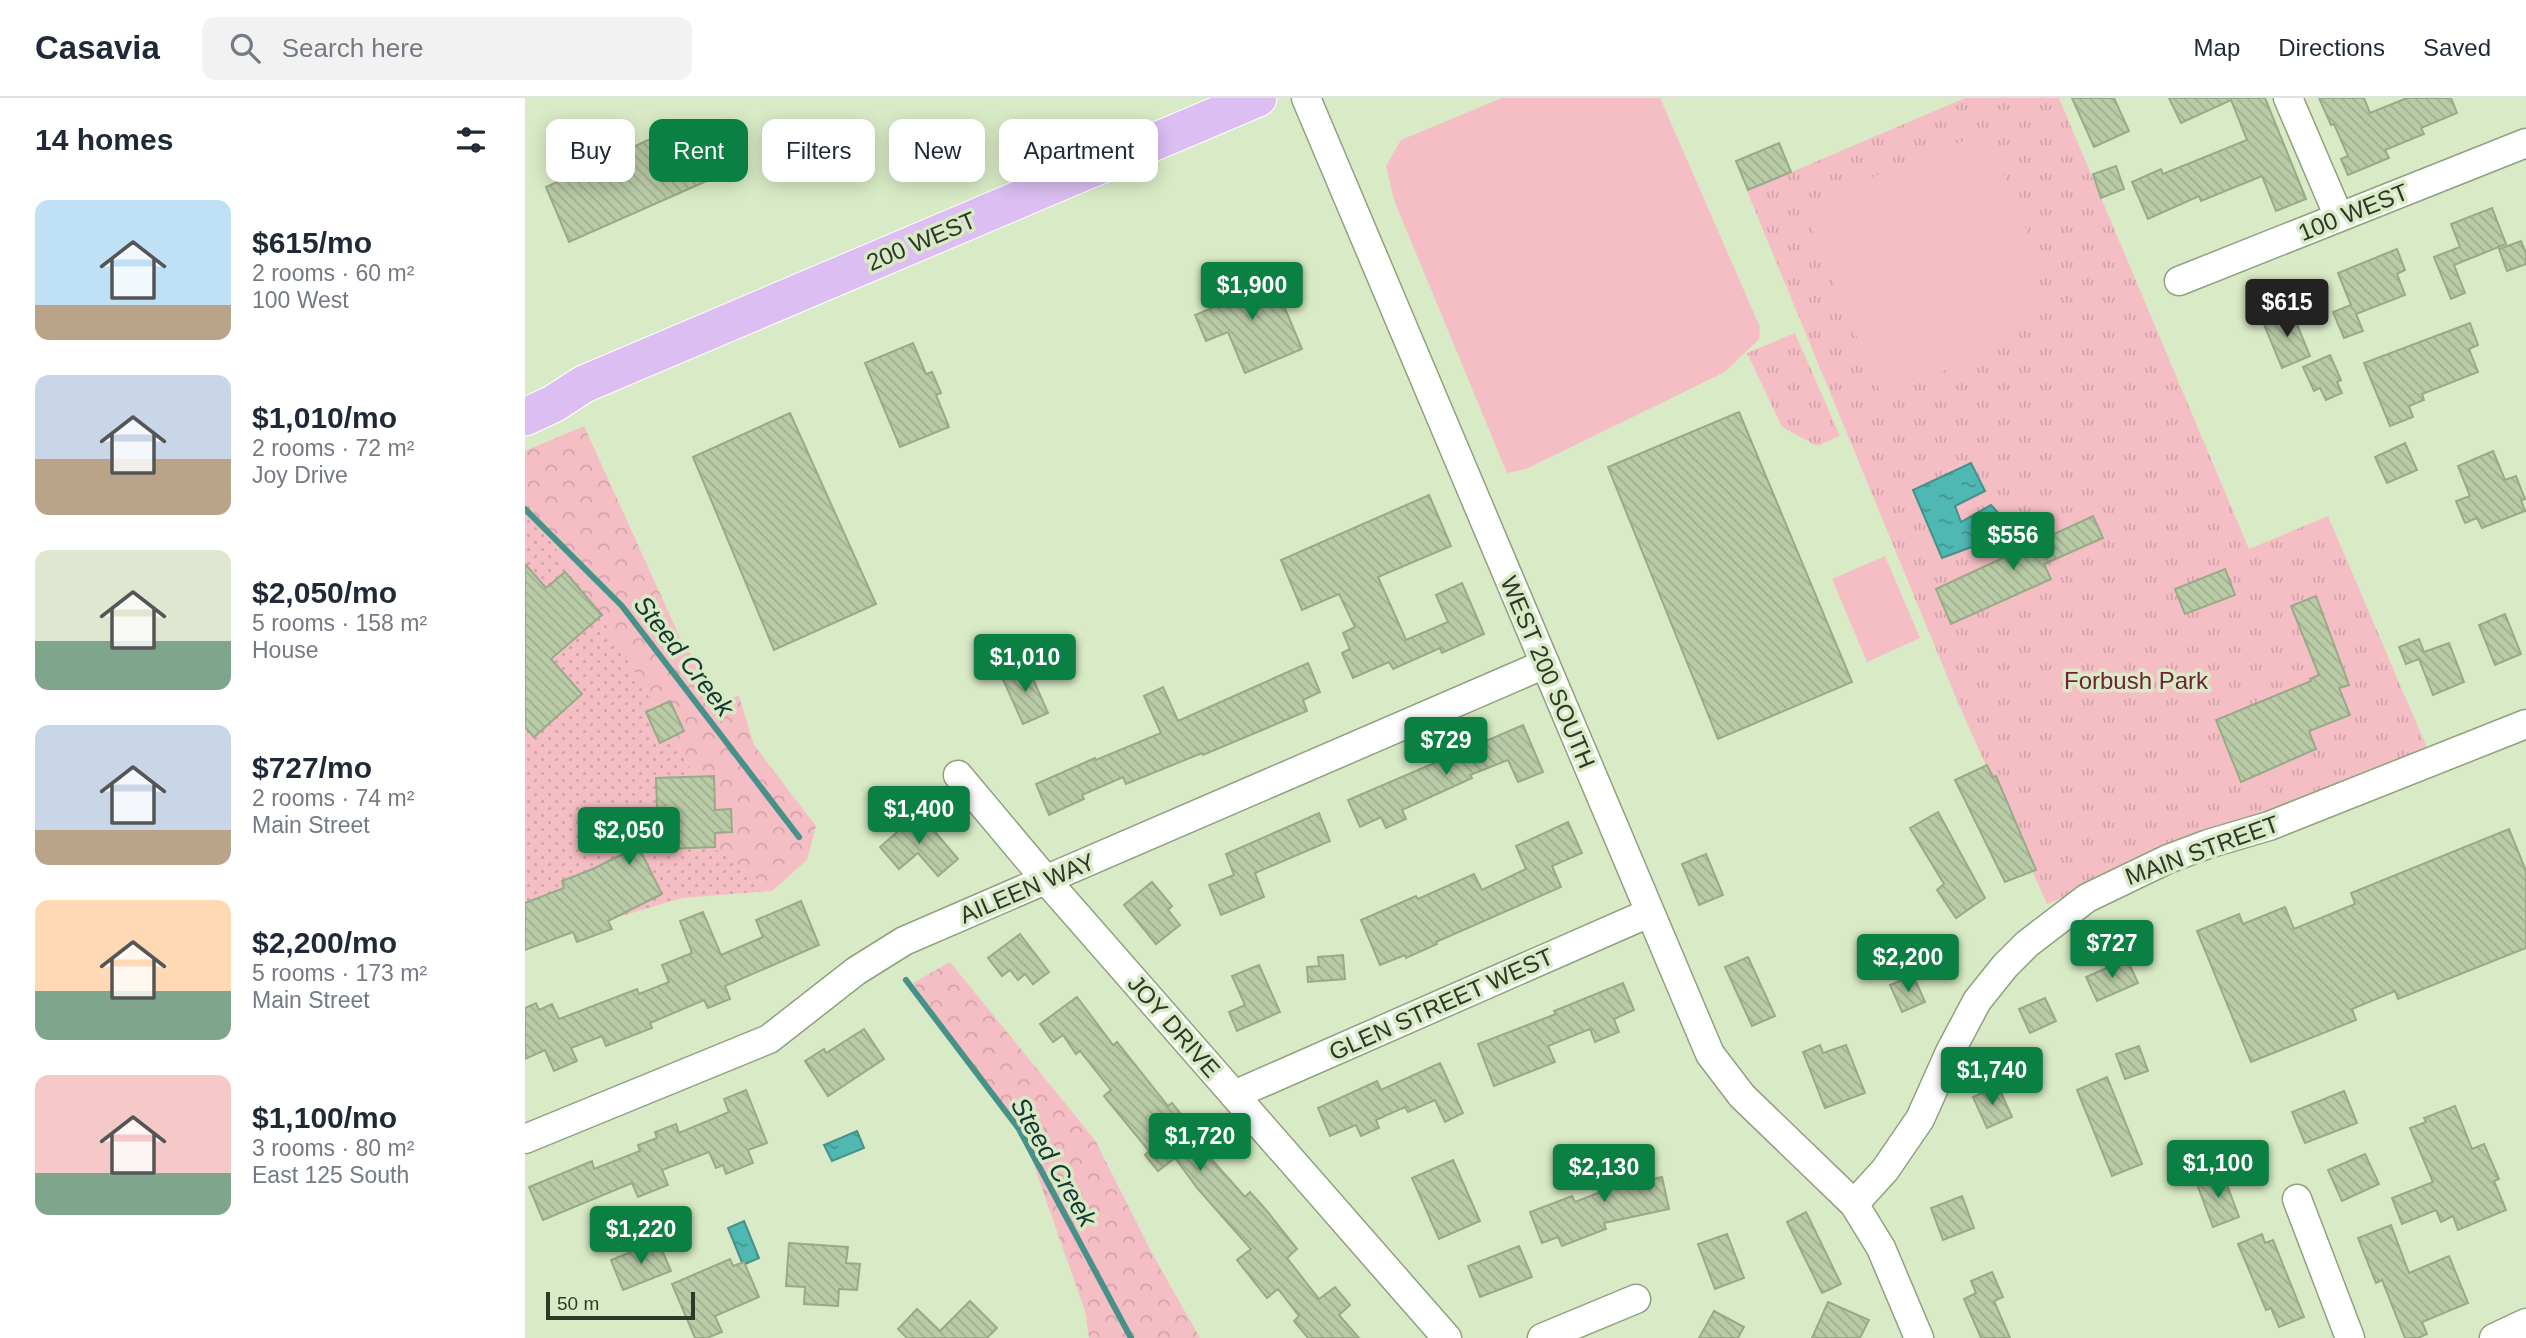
<!DOCTYPE html>
<meta charset="utf-8">
<style>
body{margin:0;font-family:Arial,sans-serif;background:#f2f2f3;color:#1f2937;height:100vh;display:flex;flex-direction:column;font-size:26px;white-space:nowrap}
*{box-sizing:border-box;margin:0}
p{font-size:23px;color:#747a83}
.icon{flex:none;width:38px;height:38px;fill:none;stroke:currentColor;stroke-width:2;stroke-linecap:round;stroke-linejoin:round}
.map{position:relative;flex:1;overflow:hidden}
.panel{display:flex;flex-direction:column;background:#fff;width:525px}
.panel>*{flex:none}
.top-card{position:absolute;left:21px;top:21px;width:665px;height:63px;display:flex;gap:14px}
.scale{position:absolute;left:21px;bottom:18px;width:149px;box-sizing:border-box;padding-left:7px;border:4px solid #303729;border-top:0;font-size:19px;line-height:24px;white-space:nowrap;color:#303729;-webkit-text-stroke:5px #d9ebc6;paint-order:stroke}
.price{position:absolute;translate:-50% -60px;padding:0 16px;border-radius:7px;background:#0b8043;color:#fff;font-size:23px;line-height:46px;filter:drop-shadow(0 2px 4px #0008)}
.price::after{content:'';position:absolute;left:50%;top:42px;width:21px;height:16px;margin-left:-10px;background:inherit;clip-path:polygon(0 0,100% 0,50% 100%)}
.price.selected{background:#222;color:#fff}
ul{padding:0;list-style:none}
li{display:flex;align-items:center;gap:21px;height:175px;padding:0 35px}
li span{display:grid;place-items:center;flex:none;width:196px;height:140px;border-radius:14px;color:#555}
li>.icon{margin-inline-start:auto}
span .icon{width:84px;height:84px;fill:#fffc;stroke-width:1}
li b{font-size:30px}
h2{display:flex;justify-content:space-between;align-items:center;height:84px;padding:0 35px;font-size:30px}
.pill{padding:0 24px;border-radius:14px;background:#fff;box-shadow:0 4px 18px #0003;font-size:24px;line-height:63px}
.pill.selected{background:#0b8043;color:#fff}
header{display:flex;align-items:center;gap:42px;box-sizing:border-box;height:98px;padding:0 35px;background:#fff;border-bottom:2px solid #e0e1e3}
header strong{font-size:33px}
nav{display:flex;gap:38px;margin-inline-start:auto;font-size:24px}
.search{width:490px;height:63px;background:#f2f2f3;display:flex;align-items:center;gap:18px;box-sizing:border-box;padding:0 24px;border-radius:14px;color:#747a83;font-size:26px}
main{display:flex;flex:1;min-height:0}
.map>svg:first-child{display:block}
</style>
<header>
<strong>Casavia</strong>
<div class="search"><svg class="icon" aria-label="search" viewBox="0 0 24 24"><circle cx="10" cy="10" r="6"/><path d="M15 15l6 6"/></svg>Search here</div>
<nav><a>Map</a><a>Directions</a><a>Saved</a></nav>
</header>
<main>
<section class="panel">
<h2>14 homes<svg class="icon" aria-label="filters" viewBox="0 0 24 24"><path d="M4 7h16M4 17h16"/><circle cx="9" cy="7" r="2"/><circle cx="15" cy="17" r="2"/></svg></h2>
<ul>
<li><span style="background:linear-gradient(#bfe0f5 75%,#b9a48a 0)"><svg class="icon" aria-label="home" viewBox="0 0 24 24"><path d="M3 11l9-7 9 7M6 9v11h12V9"/></svg></span><div><b>$615/mo</b><p>2 rooms · 60 m²</p><p>100 West</p></div></li>
<li><span style="background:linear-gradient(#c9d6e8 60%,#b9a48a 0)"><svg class="icon" aria-label="home" viewBox="0 0 24 24"><path d="M3 11l9-7 9 7M6 9v11h12V9"/></svg></span><div><b>$1,010/mo</b><p>2 rooms · 72 m²</p><p>Joy Drive</p></div></li>
<li><span style="background:linear-gradient(#dfe7d0 65%,#7fa58c 0)"><svg class="icon" aria-label="home" viewBox="0 0 24 24"><path d="M3 11l9-7 9 7M6 9v11h12V9"/></svg></span><div><b>$2,050/mo</b><p>5 rooms · 158 m²</p><p>House</p></div></li>
<li><span style="background:linear-gradient(#c9d6e8 75%,#b9a48a 0)"><svg class="icon" aria-label="home" viewBox="0 0 24 24"><path d="M3 11l9-7 9 7M6 9v11h12V9"/></svg></span><div><b>$727/mo</b><p>2 rooms · 74 m²</p><p>Main Street</p></div></li>
<li><span style="background:linear-gradient(#ffd9b3 65%,#7fa58c 0)"><svg class="icon" aria-label="home" viewBox="0 0 24 24"><path d="M3 11l9-7 9 7M6 9v11h12V9"/></svg></span><div><b>$2,200/mo</b><p>5 rooms · 173 m²</p><p>Main Street</p></div></li>
<li><span style="background:linear-gradient(#f6c9c9 70%,#7fa58c 0)"><svg class="icon" aria-label="home" viewBox="0 0 24 24"><path d="M3 11l9-7 9 7M6 9v11h12V9"/></svg></span><div><b>$1,100/mo</b><p>3 rooms · 80 m²</p><p>East 125 South</p></div></li>
</ul>
</section>
<div class="map">
<svg width="2001" height="1240" viewBox="0 0 2001 1240">
<defs>
<pattern id="grass-dots" width="8" height="8" patternUnits="userSpaceOnUse" patternTransform="scale(1.75)"><rect width="8" height="8" fill="#f5bec5"/><path d="M2 2h.1M6 6h.1" fill="none" stroke="#d2a4a9" stroke-width="1.8" stroke-linecap="round"/></pattern>
<pattern id="forest-crowns" width="20" height="18" patternUnits="userSpaceOnUse" patternTransform="scale(1.75)"><rect width="20" height="18" fill="#f5bec5"/><path d="M2 6a3 3 0 1 1 6 0M12 15a3 3 0 1 1 6 0" fill="none" stroke="#d2a4a9"/></pattern>
<pattern id="park-tufts" width="24" height="20" patternUnits="userSpaceOnUse" patternTransform="scale(1.75)"><rect width="24" height="20" fill="#f5bec5"/><path d="M3 7l-1-3M5 7V3M7 7l1-3M15 17l-1-3M17 17v-4M19 17l1-3" fill="none" stroke="#d2a4a9"/></pattern>
<pattern id="water-ripples" width="26" height="14" patternUnits="userSpaceOnUse" patternTransform="scale(1.75)"><rect width="26" height="14" fill="#4fb8b2"/><path d="M2 4q2-2 4 0t4 0M15 11q2-2 4 0t4 0" fill="none" stroke="#429691"/></pattern>
<pattern id="building-back-hatch" width="6" height="6" patternUnits="userSpaceOnUse" patternTransform="scale(1.75)"><rect width="6" height="6" fill="#b9cba7"/><path d="M-1 5l2 2M0 0l6 6M5-1l2 2" fill="none" stroke="#9faf90"/></pattern>
</defs>
<rect width="100%" height="100%" fill="#d9ebc6"/>
<path fill="url(#grass-dots)" d="M 0,398 L 21,436 L 57,488 L 101,559 L 169,677 L 177,721 L 189,750 L 247,793 L 157,800 L 0,847 Z"/>
<g fill="url(#forest-crowns)">
<path d="M 59,328 L 158,546 L 199,601 L 214,598 L 229,647 L 291,728 L 282,762 L 247,793 L 189,750 L 177,721 L 169,677 L 101,559 L 57,488 L 21,436 L 0,398 L 0,353 Z"/>
<path d="M 425,864 L 570,1042 L 628,1157 L 675,1240 L 564,1240 L 560,1213 L 497,1034 L 388,885 Z"/>
</g>
<g fill="url(#park-tufts)">
<path d="M 1440,0 L 1534,0 L 1724,451 L 1803,418 L 1902,650 L 1522,806 L 1434,607 L 1222,93 Z"/>
<path d="M 1270,235 L 1315,338 L 1292,348 L 1257,329 L 1222,255 Z"/>
</g>
<g fill="#f5bec5">
<path d="M 977,0 L 1135,0 L 1235,229 L 1234,241 L 1200,274 L 1001,371 L 982,375 L 869,102 L 861,68 L 876,42 Z"/>
<path d="M 1443,41 L 1471,59 L 1498,119 L 1505,150 L 1506,211 L 1494,224 L 1460,254 L 1358,301 L 1284,125 L 1299,98 Z"/>
<path d="M 1360,458 L 1395,540 L 1342,564 L 1307,481 Z"/>
</g>
<g fill="url(#water-ripples)" stroke="#469189" stroke-width="2">
<path d="M 1446,365 L 1460,393 L 1430,408 L 1436,424 L 1466,407 L 1475,417 L 1479,437 L 1417,460 L 1388,392 Z"/>
<path d="M 332,1033 L 339,1050 L 307,1063 L 299,1047 Z"/>
<path d="M 219,1123 L 234,1160 L 218,1167 L 203,1130 Z"/>
</g>
<g fill="none" stroke-linecap="round" stroke-linejoin="round">
<g stroke="#469189" stroke-width="6">
<path d="M 0,411 L 97,508 L 274,739"/>
<path d="M 381,882 L 494,1031 L 606,1240"/>
</g>
</g>
<g fill="url(#building-back-hatch)" stroke="#99aa87" stroke-width="2">
<path d="M 1547,0 L 1589,0 L 1604,33 L 1569,49 Z"/>
<path d="M 1644,0 L 1740,0 L 1781,101 L 1751,113 L 1737,78 L 1676,103 L 1674,98 L 1623,121 L 1607,84 L 1636,71 L 1638,76 L 1722,42 L 1706,2 L 1656,25 Z"/>
<path d="M 1794,0 L 1839,0 L 1845,15 L 1882,0 L 1926,0 L 1932,15 L 1896,30 L 1899,36 L 1860,52 L 1864,60 L 1823,77 L 1816,61 L 1823,58 L 1809,26 L 1806,27 Z"/>
<path d="M 160,25 L 184,82 L 44,144 L 21,89 Z"/>
<path d="M 1254,45 L 1266,74 L 1223,92 L 1211,63 Z"/>
<path d="M 1591,68 L 1599,91 L 1576,100 L 1568,76 Z"/>
<path d="M 1967,110 L 1981,146 L 1929,167 L 1940,195 L 1926,201 L 1909,159 L 1935,149 L 1926,126 Z"/>
<path d="M 1996,143 L 2001,155 L 2001,166 L 1982,173 L 1974,151 Z"/>
<path d="M 1872,151 L 1880,172 L 1872,176 L 1880,197 L 1831,216 L 1838,233 L 1819,240 L 1808,214 L 1826,207 L 1813,175 Z"/>
<path d="M 744,172 L 777,251 L 720,275 L 703,234 L 681,243 L 670,217 L 692,208 L 687,196 Z"/>
<path d="M 1766,212 L 1785,258 L 1757,270 L 1738,224 Z"/>
<path d="M 1945,225 L 1953,247 L 1944,251 L 1953,274 L 1897,296 L 1899,302 L 1884,308 L 1888,319 L 1865,328 L 1839,265 Z"/>
<path d="M 388,245 L 401,276 L 407,274 L 416,295 L 411,297 L 424,329 L 375,349 L 340,265 Z"/>
<path d="M 1805,257 L 1816,282 L 1812,284 L 1817,295 L 1801,302 L 1795,290 L 1789,293 L 1778,269 Z"/>
<path d="M 1214,314 L 1327,584 L 1193,641 L 1083,369 Z"/>
<path d="M 265,315 L 351,506 L 249,552 L 168,359 Z"/>
<path d="M 1880,345 L 1892,372 L 1862,385 L 1850,359 Z"/>
<path d="M 1968,353 L 1980,382 L 1991,378 L 2000,401 L 1996,402 L 2000,413 L 1957,430 L 1952,420 L 1940,425 L 1931,403 L 1945,398 L 1933,368 Z"/>
<path d="M 904,397 L 926,448 L 853,479 L 881,542 L 923,524 L 911,497 L 937,485 L 959,536 L 917,555 L 915,550 L 868,571 L 864,564 L 828,580 L 817,555 L 825,551 L 818,535 L 830,529 L 814,496 L 777,512 L 756,462 Z"/>
<path d="M 1568,418 L 1578,440 L 1519,466 L 1526,481 L 1426,526 L 1411,491 Z"/>
<path d="M 0,466 L 21,490 L 40,474 L 77,517 L 26,561 L 57,596 L 9,639 L 0,629 Z"/>
<path d="M 1700,471 L 1710,497 L 1660,516 L 1650,491 Z"/>
<path d="M 1791,498 L 1824,587 L 1814,590 L 1825,617 L 1784,633 L 1791,651 L 1716,684 L 1691,622 L 1786,583 L 1785,581 L 1794,577 L 1766,508 Z"/>
<path d="M 1980,516 L 1996,556 L 1970,567 L 1954,527 Z"/>
<path d="M 1894,541 L 1899,554 L 1924,545 L 1939,584 L 1908,597 L 1894,561 L 1881,566 L 1874,549 Z"/>
<path d="M 501,565 L 523,615 L 498,626 L 476,577 Z"/>
<path d="M 783,565 L 795,594 L 778,602 L 782,613 L 678,657 L 677,655 L 601,686 L 598,679 L 557,697 L 559,701 L 524,717 L 511,686 L 570,660 L 571,662 L 636,635 L 619,598 L 638,589 L 653,623 Z"/>
<path d="M 145,603 L 159,633 L 135,645 L 121,614 Z"/>
<path d="M 998,627 L 1018,674 L 993,684 L 983,662 L 945,677 L 947,680 L 877,712 L 881,721 L 861,730 L 856,719 L 835,729 L 823,702 Z"/>
<path d="M 1462,667 L 1468,679 L 1471,678 L 1511,772 L 1480,784 L 1430,682 Z"/>
<path d="M 189,678 L 190,712 L 206,711 L 207,734 L 190,735 L 190,749 L 115,752 L 137,796 L 83,823 L 87,831 L 52,844 L 48,834 L 0,852 L 0,805 L 39,790 L 37,783 L 70,770 L 133,738 L 131,680 Z"/>
<path d="M 1413,714 L 1460,800 L 1431,820 L 1412,792 L 1419,786 L 1385,730 Z"/>
<path d="M 394,715 L 433,761 L 413,778 L 393,755 L 374,771 L 355,749 Z"/>
<path d="M 794,715 L 805,743 L 730,775 L 739,799 L 696,817 L 684,787 L 709,777 L 701,756 Z"/>
<path d="M 1043,724 L 1057,755 L 1027,768 L 1036,789 L 911,844 L 912,846 L 881,860 L 880,857 L 855,867 L 836,822 L 891,798 L 893,801 L 949,776 L 957,792 L 1001,771 L 991,748 Z"/>
<path d="M 1984,731 L 2001,773 L 2001,850 L 1873,901 L 1870,893 L 1827,911 L 1831,922 L 1726,964 L 1672,833 L 1714,816 L 1718,826 L 1760,809 L 1769,831 L 1830,806 L 1826,795 Z"/>
<path d="M 1181,756 L 1198,797 L 1174,807 L 1157,766 Z"/>
<path d="M 627,784 L 647,808 L 643,812 L 655,827 L 631,846 L 599,807 Z"/>
<path d="M 276,803 L 294,847 L 200,888 L 205,901 L 183,910 L 179,902 L 125,925 L 127,930 L 81,948 L 77,938 L 46,950 L 52,963 L 29,973 L 20,952 L 0,961 L 0,910 L 11,905 L 14,912 L 27,906 L 34,921 L 112,891 L 114,896 L 144,884 L 137,867 L 167,855 L 155,823 L 178,814 L 196,857 L 238,839 L 231,822 Z"/>
<path d="M 495,836 L 524,874 L 508,886 L 500,876 L 493,882 L 485,872 L 477,878 L 463,860 Z"/>
<path d="M 818,857 L 820,881 L 783,884 L 782,869 L 794,868 L 793,859 Z"/>
<path d="M 1223,859 L 1250,918 L 1227,928 L 1200,869 Z"/>
<path d="M 1602,861 L 1613,885 L 1572,903 L 1561,879 Z"/>
<path d="M 734,867 L 755,914 L 712,933 L 704,914 L 720,907 L 707,878 Z"/>
<path d="M 1388,877 L 1400,904 L 1377,914 L 1365,887 Z"/>
<path d="M 1098,885 L 1109,912 L 1089,921 L 1094,934 L 1070,944 L 1065,931 L 1023,948 L 1030,964 L 969,988 L 953,946 L 1031,916 L 1029,913 Z"/>
<path d="M 552,899 L 588,947 L 592,944 L 643,1008 L 647,1005 L 684,1052 L 681,1055 L 720,1099 L 725,1094 L 742,1113 L 772,1151 L 762,1160 L 794,1201 L 810,1189 L 825,1207 L 814,1217 L 834,1240 L 783,1240 L 769,1223 L 774,1218 L 753,1191 L 742,1200 L 712,1162 L 726,1151 L 673,1091 L 650,1060 L 633,1073 L 620,1057 L 624,1053 L 579,998 L 586,992 L 555,953 L 551,956 L 538,937 L 528,944 L 515,926 Z"/>
<path d="M 1520,900 L 1531,923 L 1505,935 L 1494,911 Z"/>
<path d="M 339,931 L 359,961 L 303,998 L 280,963 L 299,951 L 301,955 Z"/>
<path d="M 1295,947 L 1298,955 L 1321,947 L 1340,995 L 1300,1010 L 1278,954 Z"/>
<path d="M 1614,948 L 1623,973 L 1600,981 L 1591,956 Z"/>
<path d="M 915,965 L 938,1015 L 920,1024 L 910,1002 L 883,1014 L 880,1009 L 851,1022 L 854,1030 L 836,1038 L 831,1027 L 805,1038 L 793,1010 L 852,983 L 856,992 Z"/>
<path d="M 1582,979 L 1617,1066 L 1587,1078 L 1552,992 Z"/>
<path d="M 1473,988 L 1487,1019 L 1462,1030 L 1448,999 Z"/>
<path d="M 221,992 L 242,1045 L 223,1052 L 228,1065 L 201,1076 L 198,1067 L 191,1070 L 184,1054 L 137,1072 L 143,1087 L 113,1099 L 107,1085 L 18,1122 L 4,1089 L 67,1063 L 69,1071 L 115,1053 L 113,1047 L 132,1040 L 130,1034 L 151,1026 L 154,1035 L 204,1014 L 199,1001 Z"/>
<path d="M 1819,993 L 1832,1025 L 1780,1045 L 1767,1014 Z"/>
<path d="M 1930,1008 L 1947,1051 L 1959,1046 L 1974,1081 L 1969,1083 L 1981,1112 L 1933,1132 L 1928,1118 L 1916,1124 L 1911,1112 L 1877,1126 L 1867,1100 L 1908,1084 L 1885,1030 L 1901,1024 L 1899,1020 Z"/>
<path d="M 1840,1056 L 1854,1086 L 1817,1103 L 1803,1072 Z"/>
<path d="M 1123,1057 L 1128,1081 L 1137,1079 L 1144,1111 L 1079,1125 L 1081,1131 L 1037,1148 L 1033,1139 L 1017,1145 L 1005,1114 L 1047,1098 L 1050,1104 L 1091,1088 L 1086,1064 Z"/>
<path d="M 928,1062 L 955,1123 L 914,1141 L 887,1080 Z"/>
<path d="M 1698,1076 L 1714,1119 L 1688,1129 L 1672,1086 Z"/>
<path d="M 1437,1098 L 1449,1130 L 1418,1142 L 1406,1110 Z"/>
<path d="M 1281,1114 L 1316,1186 L 1297,1195 L 1262,1124 Z"/>
<path d="M 1866,1127 L 1884,1175 L 1924,1158 L 1943,1205 L 1897,1224 L 1902,1236 L 1893,1240 L 1880,1240 L 1857,1182 L 1851,1185 L 1833,1140 Z"/>
<path d="M 1202,1136 L 1219,1180 L 1190,1191 L 1173,1146 Z"/>
<path d="M 1737,1136 L 1740,1145 L 1748,1142 L 1779,1219 L 1754,1229 L 1746,1210 L 1741,1212 L 1713,1146 Z"/>
<path d="M 133,1143 L 146,1173 L 98,1192 L 86,1162 Z"/>
<path d="M 264,1145 L 323,1149 L 321,1165 L 335,1166 L 332,1192 L 314,1191 L 313,1208 L 279,1206 L 280,1189 L 261,1188 Z"/>
<path d="M 994,1148 L 1007,1179 L 955,1199 L 943,1168 Z"/>
<path d="M 205,1161 L 208,1168 L 219,1164 L 234,1199 L 190,1218 L 197,1234 L 182,1240 L 170,1240 L 147,1186 Z"/>
<path d="M 1467,1174 L 1478,1199 L 1469,1203 L 1485,1240 L 1456,1240 L 1439,1201 L 1451,1195 L 1446,1183 Z"/>
<path d="M 445,1203 L 472,1230 L 462,1240 L 382,1240 L 373,1231 L 392,1211 L 415,1233 Z"/>
<path d="M 1303,1204 L 1344,1222 L 1335,1240 L 1287,1240 Z"/>
<path d="M 1189,1213 L 1219,1229 L 1213,1240 L 1174,1240 Z"/>
</g>
<g fill="none" stroke-linecap="round" stroke-linejoin="round">
<defs>
<g id="minor">
<path d="M 781,0 L 1185,956 L 1217,998 L 1329,1106 L 1356,1150 L 1394,1240"/>
<path d="M 1763,0 L 1814,119"/>
<path d="M 1654,183 L 2001,45"/>
<path d="M 433,677 L 521,782 L 922,1240"/>
<path d="M 709,997 L 1124,815"/>
<path d="M 0,1041 L 244,941 L 331,873 L 379,843 L 1020,566"/>
<path d="M 1772,1101 L 1825,1240"/>
<path d="M 1329,1106 L 1360,1072 L 1395,1021 L 1425,954 L 1452,903 L 1480,868 L 1502,846 L 1562,800 L 1643,761 L 1683,746 L 1744,728 L 2001,626"/>
<path d="M 1017,1240 L 1111,1201"/>
<path d="M 1969,1240 L 2001,1225"/>
</g>
<path id="major" d="M 0,319 L 28,306 L 59,286 L 733,0"/>
</defs>
<use href="#minor" stroke="#90a17e" stroke-width="31"/>
<use href="#major" stroke="#fff" stroke-width="39"/>
<use href="#minor" stroke="#fff" stroke-width="28"/>
<use href="#major" stroke="#dcbef2" stroke-width="37"/>
</g>
<g text-anchor="middle" dominant-baseline="central" stroke-width="7" stroke-linejoin="round" paint-order="stroke">
<g font-size="24" fill="#303729" stroke="#d9ebc6">
<text transform="translate(1828 114) rotate(-22)">100 WEST</text>
<text transform="translate(396 143) rotate(-23)">200 WEST</text>
<text transform="translate(1023 574) rotate(67)">WEST 200 SOUTH</text>
<text transform="translate(1677 752) rotate(-20)">MAIN STREET</text>
<text transform="translate(502 790) rotate(-23)">AILEEN WAY</text>
<text transform="translate(916 906) rotate(-24)">GLEN STREET WEST</text>
<text transform="translate(649 928) rotate(49)">JOY DRIVE</text>
</g>
<g font-size="24" fill="#711f34" stroke="#d9ebc6">
<text x="1611" y="582">Forbush Park</text>
</g>
<g font-size="26" font-style="italic" fill="#153633" stroke="#d9ebc6">
<text transform="translate(159 558) rotate(52)">Steed Creek</text>
<text transform="translate(529 1064) rotate(60)">Steed Creek</text>
</g>
</g>
</svg>
<div class="scale">50 m</div>
<b class="price" style="left:727px;top:224px">$1,900</b>
<b class="price selected" style="left:1762px;top:241px">$615</b>
<b class="price" style="left:1488px;top:474px">$556</b>
<b class="price" style="left:500px;top:596px">$1,010</b>
<b class="price" style="left:921px;top:679px">$729</b>
<b class="price" style="left:394px;top:748px">$1,400</b>
<b class="price" style="left:104px;top:769px">$2,050</b>
<b class="price" style="left:1587px;top:882px">$727</b>
<b class="price" style="left:1383px;top:896px">$2,200</b>
<b class="price" style="left:1467px;top:1009px">$1,740</b>
<b class="price" style="left:675px;top:1075px">$1,720</b>
<b class="price" style="left:1693px;top:1102px">$1,100</b>
<b class="price" style="left:1079px;top:1106px">$2,130</b>
<b class="price" style="left:116px;top:1168px">$1,220</b>
<div class="top-card">
<a class="pill">Buy</a>
<a class="pill selected">Rent</a>
<a class="pill">Filters</a>
<a class="pill">New</a>
<a class="pill">Apartment</a>
</div>
</div>
</main>
